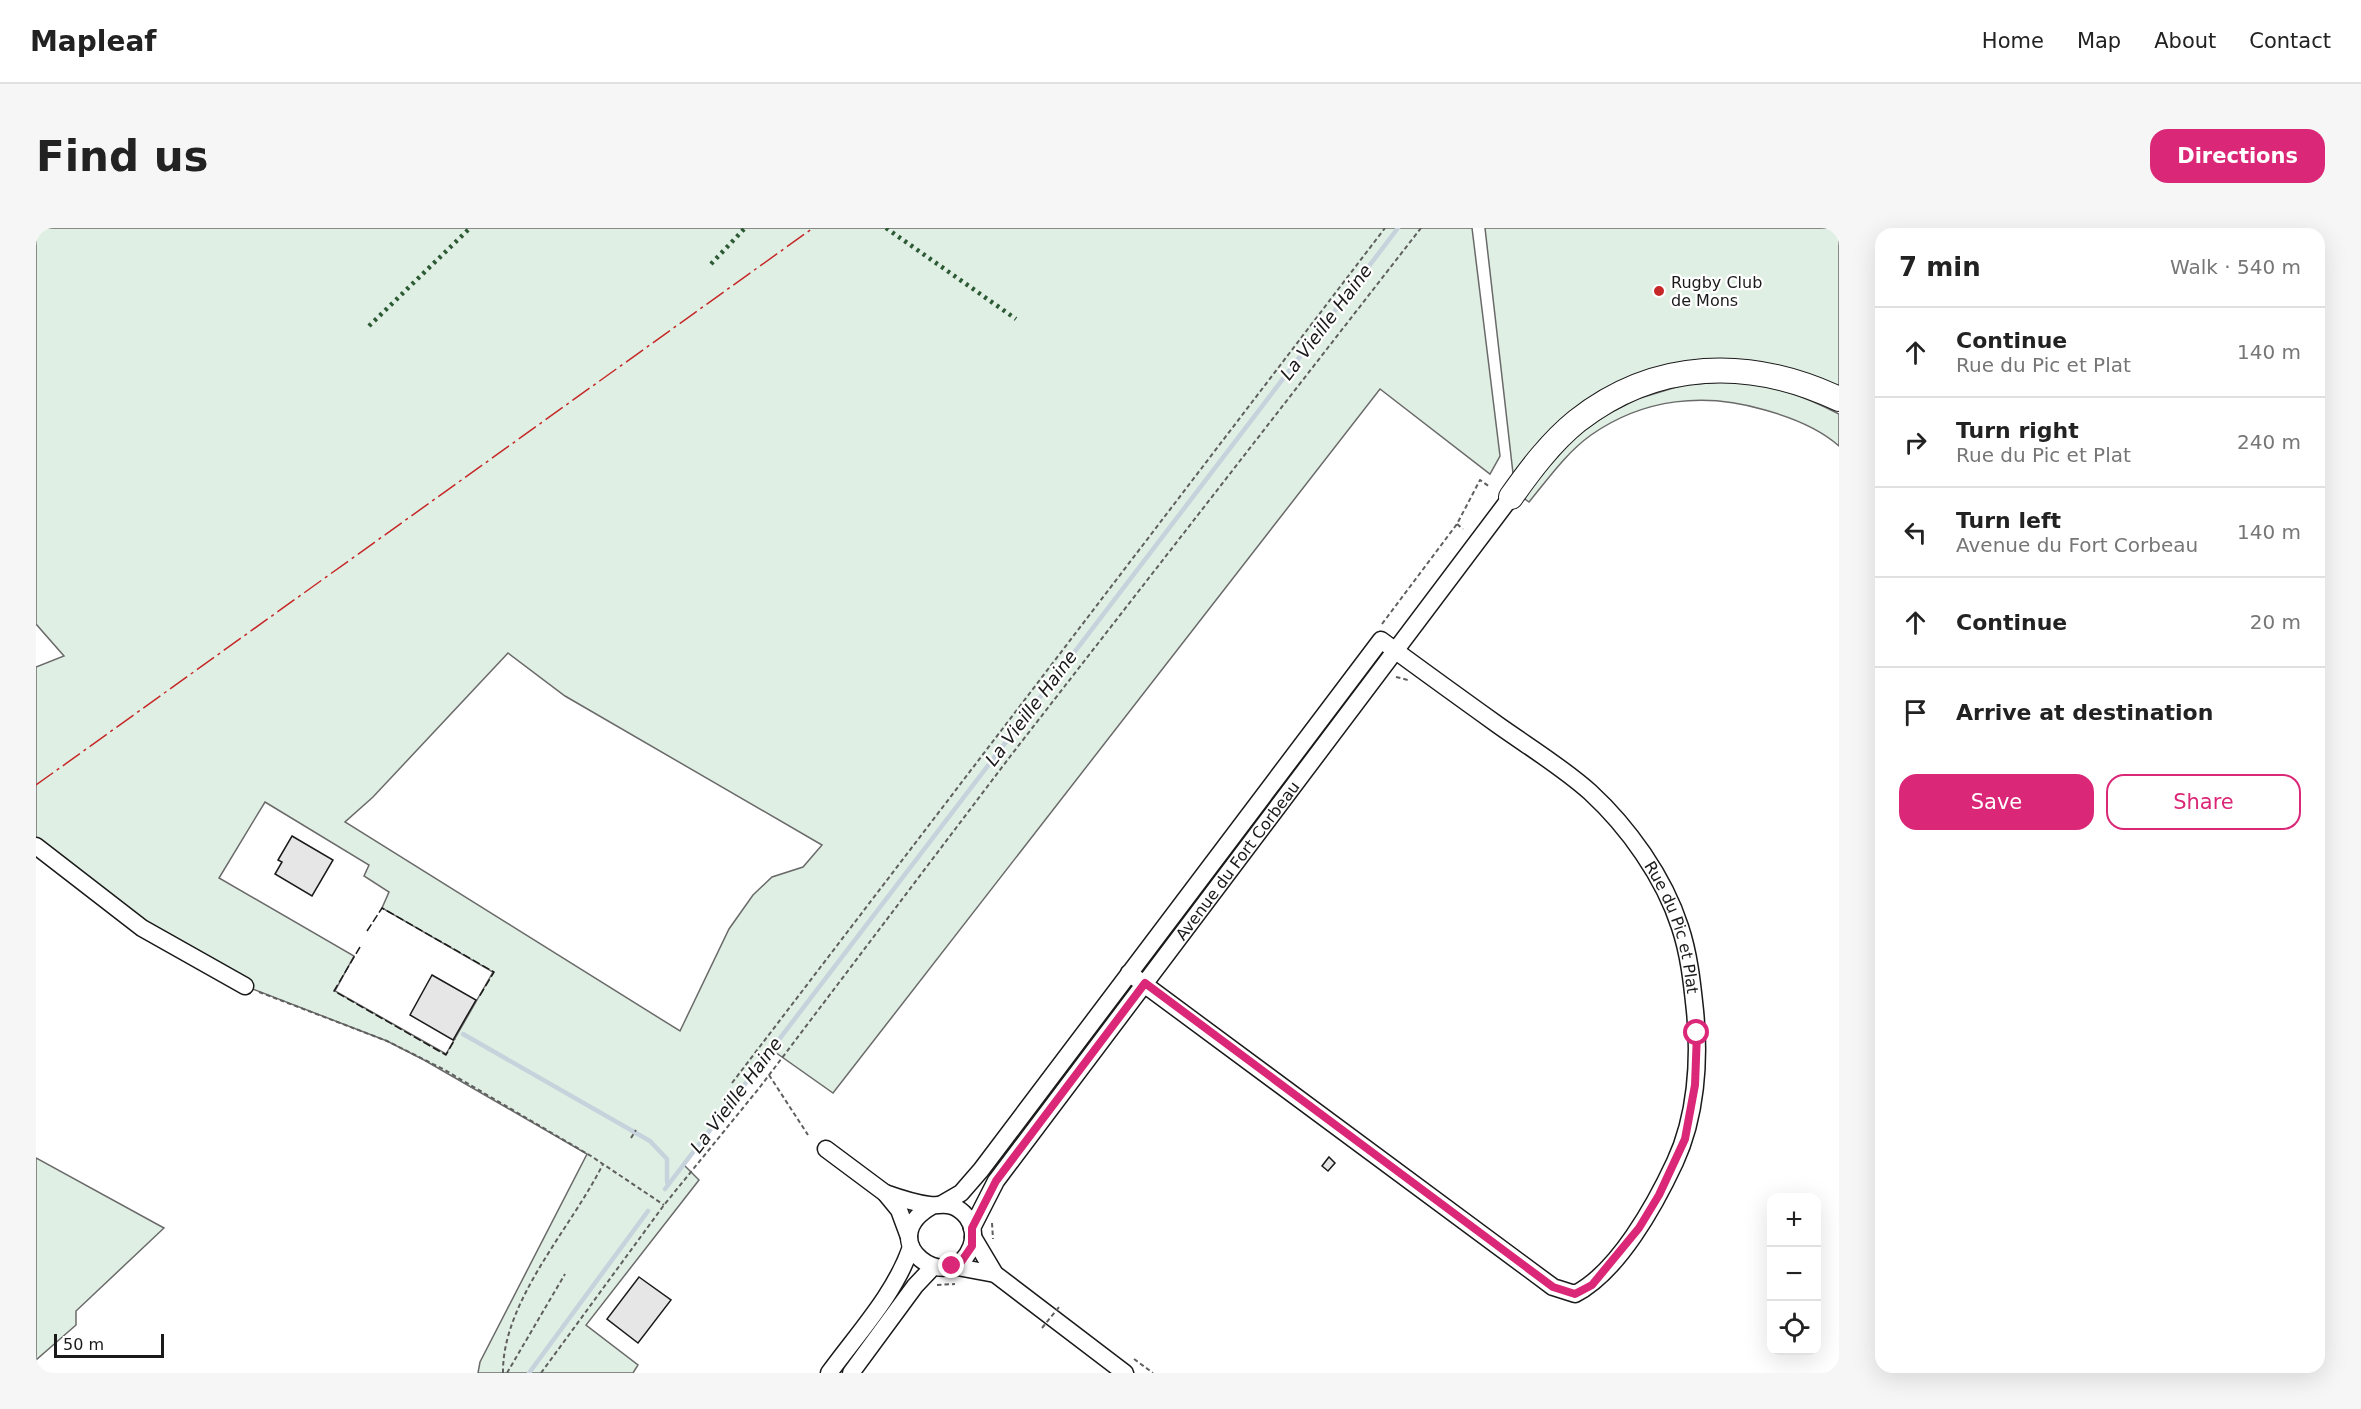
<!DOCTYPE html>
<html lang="en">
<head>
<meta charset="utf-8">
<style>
	body { margin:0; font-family:"DejaVu Sans",sans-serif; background:#f6f6f6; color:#222 }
	.controls { position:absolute; right:18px; bottom:18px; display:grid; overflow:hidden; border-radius:12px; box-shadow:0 6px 24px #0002 }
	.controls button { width:54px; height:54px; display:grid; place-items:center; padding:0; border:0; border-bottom:2px solid #e0e0e0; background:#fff; color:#222; font:30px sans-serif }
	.scale { position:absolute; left:18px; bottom:15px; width:110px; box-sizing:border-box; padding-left:6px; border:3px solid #1a1a1a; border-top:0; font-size:16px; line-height:21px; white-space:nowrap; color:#1a1a1a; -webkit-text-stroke:4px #fff; paint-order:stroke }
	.stop { position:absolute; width:18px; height:18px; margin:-14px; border:4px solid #db2777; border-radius:50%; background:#fff }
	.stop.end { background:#db2777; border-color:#fff; box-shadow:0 2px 6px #0008 }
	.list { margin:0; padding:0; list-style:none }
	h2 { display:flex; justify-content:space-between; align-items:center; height:78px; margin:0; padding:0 24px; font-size:26px }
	h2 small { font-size:20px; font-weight:400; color:#767676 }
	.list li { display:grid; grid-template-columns:39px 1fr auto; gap:18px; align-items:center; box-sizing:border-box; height:90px; padding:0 24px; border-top:2px solid #e0e0e0 }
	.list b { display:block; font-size:22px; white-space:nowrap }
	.list p { margin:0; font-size:20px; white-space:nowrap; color:#767676 }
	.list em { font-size:20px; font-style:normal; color:#767676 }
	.actions { display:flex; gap:12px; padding:18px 24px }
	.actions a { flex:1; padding:14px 0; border:2px solid #db2777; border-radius:18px; text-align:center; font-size:21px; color:#db2777 }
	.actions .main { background:#db2777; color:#fff }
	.icon { flex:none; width:33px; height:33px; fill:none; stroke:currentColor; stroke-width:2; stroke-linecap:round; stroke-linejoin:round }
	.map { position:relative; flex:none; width:1803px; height:1145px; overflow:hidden; border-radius:18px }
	header { display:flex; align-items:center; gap:36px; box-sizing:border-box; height:84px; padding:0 30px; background:#fff; border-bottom:2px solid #e0e0e0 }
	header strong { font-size:28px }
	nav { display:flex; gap:33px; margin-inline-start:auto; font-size:21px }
	.intro { display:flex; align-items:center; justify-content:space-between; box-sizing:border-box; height:144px; padding:0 36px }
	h1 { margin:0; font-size:42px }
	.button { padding:15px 27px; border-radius:18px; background:#db2777; color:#fff; font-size:21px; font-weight:700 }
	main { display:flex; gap:36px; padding:0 36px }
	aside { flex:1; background:#fff; border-radius:18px; box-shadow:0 6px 24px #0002 }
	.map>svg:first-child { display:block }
	.green { fill:#e0efe3; stroke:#6a6a6a; stroke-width:1.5; fill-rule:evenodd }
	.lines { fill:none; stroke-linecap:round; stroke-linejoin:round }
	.stream { stroke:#c6d2dc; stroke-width:4.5 }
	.building { fill:#e6e6e6; stroke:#1a1a1a; stroke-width:1.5 }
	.minor-casing { stroke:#1a1a1a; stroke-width:19 }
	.highway-casing { stroke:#1a1a1a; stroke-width:26 }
	.path { stroke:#5f5f5f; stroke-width:2; stroke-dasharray:4.5 3; stroke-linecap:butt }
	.minor { stroke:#fff; stroke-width:16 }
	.highway { stroke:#fff; stroke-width:24 }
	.path-bridge { stroke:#5f5f5f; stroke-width:2; stroke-dasharray:4.5 3; stroke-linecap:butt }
	.hedge { stroke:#2b5a34; stroke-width:4.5; stroke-dasharray:3 4.5; stroke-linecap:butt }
	.fence { stroke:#1a1a1a; stroke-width:1.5; stroke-dasharray:8 3; stroke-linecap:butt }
	.power { stroke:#c62828; stroke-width:1.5; stroke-dasharray:21 4.5 3 4.5; stroke-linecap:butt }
	.route { stroke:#db2777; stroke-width:8 }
	.poi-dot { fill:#c62828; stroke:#fff; stroke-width:2 }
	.labels { text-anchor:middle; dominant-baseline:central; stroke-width:4.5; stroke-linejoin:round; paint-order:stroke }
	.poi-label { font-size:16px; fill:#1a1a1a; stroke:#fff; text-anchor:start }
	.street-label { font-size:16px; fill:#1a1a1a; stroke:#fff }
	.water-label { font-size:18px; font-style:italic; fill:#1a1a1a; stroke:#fff }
</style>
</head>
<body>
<header>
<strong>Mapleaf</strong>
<nav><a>Home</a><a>Map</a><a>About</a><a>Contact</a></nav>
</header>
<div class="intro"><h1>Find us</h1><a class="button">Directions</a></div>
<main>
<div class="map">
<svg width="1803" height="1145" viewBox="0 0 1803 1145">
	<rect width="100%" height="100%" fill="#fff"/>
	<path class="green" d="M0 0H1436L1464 228 1454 246 1344 161 797 865 736 822 647 936 663 952 550 1097 602 1137 597 1145H442L444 1134 551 926 388 832 351 813 209 758 106 700 0 618V439L28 428 0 396ZM472 425 529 468 786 617 767 639 736 649 717 667 693 701 644 803 309 594 337 569ZM229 574 333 637 328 648 353 664 346 680 457 744 410 826 299 763 318 728 183 650Z
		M1449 0H1803V163L1623 142 1478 254Z
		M1698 153C1739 158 1766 167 1803 186V218C1783 200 1754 189 1729 182 1669 164 1608 170 1555 207 1530 225 1512 251 1493 274L1486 269 1538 210 1570 187 1601 171 1647 157Z
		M0 930 128 1000 40 1083V1097L0 1132Z"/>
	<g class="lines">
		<path class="stream" d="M427 806 614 913 631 931V954
			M629 961 1362 0
			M493 1145 612 983"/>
	</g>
	<path class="building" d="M256 608 297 632 276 668 239 646 246 634 242 632Z
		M396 747 440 772 417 812 374 787Z
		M1293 929 1299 935 1292 943 1286 938Z
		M603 1049 635 1072 602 1115 571 1091Z"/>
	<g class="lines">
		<g class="minor-casing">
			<g id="minor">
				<path d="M0 618 106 700 209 758"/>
				<path d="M790 921 849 965 863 982 873 1009"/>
				<path d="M849 965C863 970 878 975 893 977 901 978 908 975 916 978 922 980 927 984 931 989 937 997 939 1009 935 1019 915 1071 834 1013 896 978"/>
				<path id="s1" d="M906 976 925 965 945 942 1345 412C1384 441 1423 469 1462 497 1493 519 1526 539 1554 564 1592 599 1628 649 1644 699 1653 726 1656 754 1659 783 1664 833 1660 889 1639 934 1619 977 1582 1044 1539 1066L1517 1059 1093 745"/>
				<path id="s2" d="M936 1000 960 953 1475 269"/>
				<path d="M937 1009 959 1046 1089 1145"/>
				<path d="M916 1038 959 1046"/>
				<path d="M793 1145C822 1105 859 1066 875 1019"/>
				<path d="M815 1145 879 1058 897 1039"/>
			</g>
		</g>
		<g class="highway-casing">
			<path id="highway" d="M1475 269C1494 242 1515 214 1541 193 1620 131 1714 129 1803 171"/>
		</g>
		<path class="path" d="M1421 296 1427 301
			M1346 396 1421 296 1444 252 1454 259
			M1360 449 1372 452
			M223 764 351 813 407 841 555 928 628 977
			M733 847 772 907
			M696 855 1349 0
			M595 910 600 902
			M956 995 957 1011
			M901 1057 919 1056
			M1098 1131 1117 1145
			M467 1145C466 1073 536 999 567 936
			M471 1145 529 1046
			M505 1145 628 977 724 859 976 526 1385 0"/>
		<use href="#minor" class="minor"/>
		<use href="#highway" class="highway"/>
		<path class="path-bridge" d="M1006 1100 1023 1079"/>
		<path class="hedge" d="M850 0 980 91
			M675 36 709 0
			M333 98 434 0"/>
		<path class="fence" d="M331 703 346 680 458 744 443 769
			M324 719 298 763 410 827 419 811"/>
		<path class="power" d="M0 557 777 0"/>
	</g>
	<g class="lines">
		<path class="route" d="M916 1038 925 1034 936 1018V1000L960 953 1109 755 1517 1059 1539 1066 1556 1057 1603 1000 1623 967 1649 911 1659 857 1661 805"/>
	</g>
	<circle class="poi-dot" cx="1623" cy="63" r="6"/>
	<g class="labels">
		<g class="poi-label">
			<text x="1635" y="54">Rugby Club<tspan x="1635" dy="18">de Mons</tspan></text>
		</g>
		<g class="street-label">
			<text stroke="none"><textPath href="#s2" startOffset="454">Avenue du Fort Corbeau</textPath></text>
			<text stroke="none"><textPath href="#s1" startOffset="1137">Rue du Pic et Plat</textPath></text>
		</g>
		<g class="water-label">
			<text transform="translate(1290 94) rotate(-53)">La Vieille Haine</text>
			<text transform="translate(995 480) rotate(-53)">La Vieille Haine</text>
			<text transform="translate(700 867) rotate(-53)">La Vieille Haine</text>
		</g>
	</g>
</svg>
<div class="controls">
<button>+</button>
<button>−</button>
<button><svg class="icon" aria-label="locate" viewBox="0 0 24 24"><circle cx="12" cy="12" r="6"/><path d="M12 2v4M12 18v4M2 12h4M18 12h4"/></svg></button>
</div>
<div class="scale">50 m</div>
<div class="stop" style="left:1661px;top:805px"></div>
<div class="stop end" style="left:916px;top:1038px"></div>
</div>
<aside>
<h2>7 min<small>Walk · 540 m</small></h2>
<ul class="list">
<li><svg class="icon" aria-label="ahead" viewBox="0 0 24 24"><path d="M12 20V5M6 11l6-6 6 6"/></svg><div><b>Continue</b><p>Rue du Pic et Plat</p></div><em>140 m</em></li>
<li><svg class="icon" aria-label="right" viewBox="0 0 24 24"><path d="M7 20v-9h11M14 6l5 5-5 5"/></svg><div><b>Turn right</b><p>Rue du Pic et Plat</p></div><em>240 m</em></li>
<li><svg class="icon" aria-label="left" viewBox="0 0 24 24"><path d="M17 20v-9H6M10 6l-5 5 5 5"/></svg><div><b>Turn left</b><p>Avenue du Fort Corbeau</p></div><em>140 m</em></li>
<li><svg class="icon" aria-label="ahead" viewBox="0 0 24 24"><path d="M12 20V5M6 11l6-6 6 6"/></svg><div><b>Continue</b></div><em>20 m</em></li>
<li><svg class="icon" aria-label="arrive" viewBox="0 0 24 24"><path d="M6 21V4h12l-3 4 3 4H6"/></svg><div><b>Arrive at destination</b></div></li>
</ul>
<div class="actions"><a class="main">Save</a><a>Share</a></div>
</aside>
</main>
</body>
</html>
